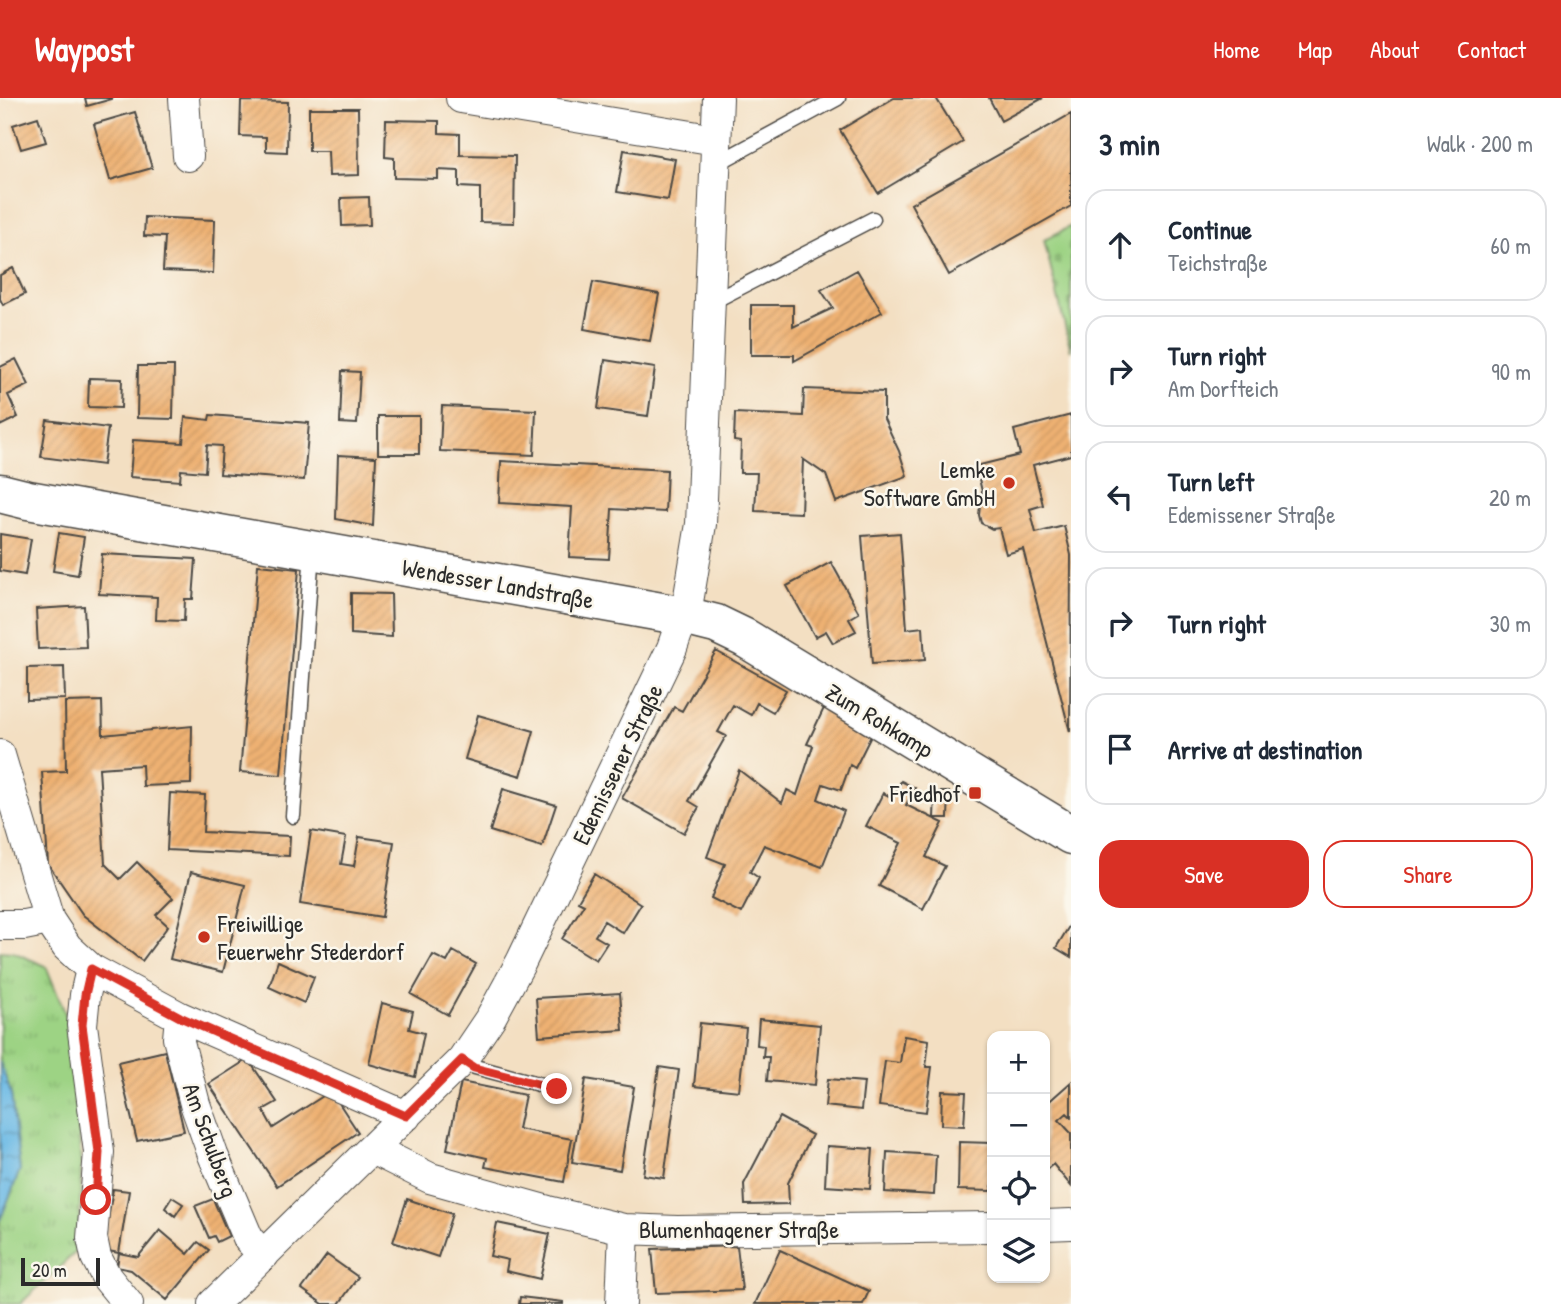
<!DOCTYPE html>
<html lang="en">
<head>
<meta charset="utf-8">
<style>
	body { margin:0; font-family:"Patrick Hand",sans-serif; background:#f6f6f7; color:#1f2937 }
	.controls { position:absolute; right:21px; bottom:21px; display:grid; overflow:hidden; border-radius:14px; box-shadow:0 2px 5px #0004 }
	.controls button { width:63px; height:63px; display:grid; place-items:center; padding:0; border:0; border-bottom:2px solid #e0e1e3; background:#fff; color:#1f2937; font:35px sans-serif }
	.scale { position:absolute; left:21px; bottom:18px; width:79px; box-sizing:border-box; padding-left:7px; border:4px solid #2b2b2b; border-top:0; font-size:19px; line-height:24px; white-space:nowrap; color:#2b2b2b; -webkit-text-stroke:5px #fbf7ec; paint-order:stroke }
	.stop { position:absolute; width:21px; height:21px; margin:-16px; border:5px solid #d93025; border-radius:50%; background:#fff }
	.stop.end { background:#d93025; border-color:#fff; box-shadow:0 2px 7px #0008 }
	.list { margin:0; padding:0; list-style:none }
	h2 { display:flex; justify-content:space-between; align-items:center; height:91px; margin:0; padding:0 28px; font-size:30px }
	h2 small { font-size:23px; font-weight:400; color:#747a83 }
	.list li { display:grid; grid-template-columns:46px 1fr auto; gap:21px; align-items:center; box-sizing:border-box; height:112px; margin:0 14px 14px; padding:0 14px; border:2px solid #e0e1e3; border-radius:21px }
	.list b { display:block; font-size:26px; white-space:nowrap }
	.list p { margin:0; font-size:23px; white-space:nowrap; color:#747a83 }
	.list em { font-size:23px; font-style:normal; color:#747a83 }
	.actions { display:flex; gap:14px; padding:21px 28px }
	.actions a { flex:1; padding:16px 0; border:2px solid #d93025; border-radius:21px; text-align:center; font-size:24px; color:#d93025 }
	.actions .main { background:#d93025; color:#fff }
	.icon { flex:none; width:38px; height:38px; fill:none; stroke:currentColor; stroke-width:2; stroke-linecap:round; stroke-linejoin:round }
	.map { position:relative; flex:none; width:1071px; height:1206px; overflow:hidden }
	header { display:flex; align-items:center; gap:42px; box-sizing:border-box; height:98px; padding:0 35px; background:#d93025; color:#fff }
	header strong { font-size:33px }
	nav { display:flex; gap:38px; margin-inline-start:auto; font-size:24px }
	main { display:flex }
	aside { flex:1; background:#fff }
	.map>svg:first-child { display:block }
	.grass { fill:url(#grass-tufts); stroke:#647f58; stroke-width:2 }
	.cemetery { fill:url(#cemetery-stones); stroke:#647f58; stroke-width:2 }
	.water { fill:url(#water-ripples); stroke:#4a7288; stroke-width:2 }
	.building { fill:url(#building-hatch) }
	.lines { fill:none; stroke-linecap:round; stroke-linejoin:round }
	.lane-casing { stroke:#494642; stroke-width:17 }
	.street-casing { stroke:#494642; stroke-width:32 }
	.secondary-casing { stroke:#494642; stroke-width:41 }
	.lane { stroke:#fff; stroke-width:14 }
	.street { stroke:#fff; stroke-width:30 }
	.secondary { stroke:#fff; stroke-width:38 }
	.route { stroke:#d93025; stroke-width:9 }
	.poi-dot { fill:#c8321e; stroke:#fbf7ec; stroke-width:2.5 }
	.labels { text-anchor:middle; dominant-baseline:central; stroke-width:5; stroke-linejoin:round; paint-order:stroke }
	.poi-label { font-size:24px; fill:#2b2b2b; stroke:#fbf7ec; text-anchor:end }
	.street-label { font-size:24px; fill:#2b2b2b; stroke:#fbf7ec }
</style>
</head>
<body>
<header>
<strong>Waypost</strong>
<nav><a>Home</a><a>Map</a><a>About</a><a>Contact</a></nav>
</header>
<main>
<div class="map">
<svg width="1071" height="1206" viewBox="0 0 1071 1206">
	<defs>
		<pattern id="grass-tufts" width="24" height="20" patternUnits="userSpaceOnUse" patternTransform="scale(1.75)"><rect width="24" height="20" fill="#9dd384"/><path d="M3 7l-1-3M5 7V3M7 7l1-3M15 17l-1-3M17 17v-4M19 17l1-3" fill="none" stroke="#87b572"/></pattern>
		<pattern id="cemetery-stones" width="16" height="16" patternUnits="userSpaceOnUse" patternTransform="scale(1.75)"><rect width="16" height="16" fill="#9dd384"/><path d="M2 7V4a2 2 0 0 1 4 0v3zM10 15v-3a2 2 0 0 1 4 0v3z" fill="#87b572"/></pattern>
		<pattern id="water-ripples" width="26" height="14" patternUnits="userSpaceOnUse" patternTransform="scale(1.75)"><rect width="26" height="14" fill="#6ab9e5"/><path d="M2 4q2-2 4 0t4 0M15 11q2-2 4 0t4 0" fill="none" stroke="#5797ba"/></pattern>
		<pattern id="building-hatch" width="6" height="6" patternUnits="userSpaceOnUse" patternTransform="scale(1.75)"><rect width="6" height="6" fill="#eeb172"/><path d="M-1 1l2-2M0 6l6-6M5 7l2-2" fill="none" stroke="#cc9863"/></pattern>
	</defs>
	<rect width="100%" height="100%" fill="#fbf7ec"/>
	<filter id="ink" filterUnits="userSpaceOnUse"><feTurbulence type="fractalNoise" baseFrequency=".0143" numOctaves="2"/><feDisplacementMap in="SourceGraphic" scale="14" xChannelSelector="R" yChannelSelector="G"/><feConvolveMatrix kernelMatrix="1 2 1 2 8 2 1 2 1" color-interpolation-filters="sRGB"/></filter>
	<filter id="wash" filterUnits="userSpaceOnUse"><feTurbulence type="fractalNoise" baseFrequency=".00686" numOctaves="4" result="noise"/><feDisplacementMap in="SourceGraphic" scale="28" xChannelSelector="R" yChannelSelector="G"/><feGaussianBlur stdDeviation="1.57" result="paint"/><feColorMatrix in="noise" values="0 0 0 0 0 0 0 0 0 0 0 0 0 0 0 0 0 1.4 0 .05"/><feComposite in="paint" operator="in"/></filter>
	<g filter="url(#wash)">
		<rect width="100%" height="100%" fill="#f3dfc2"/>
		<path class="grass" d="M0 853 13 854 46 868 72 932 81 1069 79 1151 20 1206H0Z"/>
		<path class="cemetery" d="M1071 128V253L1044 142Z"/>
		<path class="water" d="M0 964 11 995 20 1072 0 1123Z"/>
		<g id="blocks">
			<path class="building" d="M85 0H112V1L87 8Z
				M894 0H936L963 44 878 95 840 32Z
				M989 0H1043L1001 23Z
				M241 3 288 4 287 54 266 53V39L240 38Z
				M309 10H358L359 77 329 78 328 53H309Z
				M135 14 152 70 110 82 94 26Z
				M1071 16V108L949 177 911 106Z
				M38 19 46 44 21 51 13 27Z
				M386 22 439 23V35L460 36V57L515 58 514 125 480 124V90L459 89V73L438 72V81L394 80V60L385 59Z
				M624 52 675 61 668 102 617 94Z
				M369 99 370 127 342 128 341 100Z
				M145 119 215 122 213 175 163 173 165 139 144 138Z
				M13 170 25 196 3 207 0 201V177Z
				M857 172 882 214 794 263V257H751V207H793V229L833 210 821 192Z
				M593 184 659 196 650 243 584 231Z
				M16 261 29 287 8 297 18 319 0 328V269Z
				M605 262 655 270 648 318 598 311Z
				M138 268H174L173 321 137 320Z
				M342 273 360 274 357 326 340 325Z
				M89 280 122 281 121 310 88 309Z
				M804 291 884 294V321L899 353 907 378 836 404 826 377 803 361 801 415 755 413 757 375H740L741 344 734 343 735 315 803 318Z
				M442 308 536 312 534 357 440 353Z
				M210 317 309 325 304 382 220 376 222 348 207 347 205 374 181 372 180 383 130 379 133 342 183 345 185 319 209 322Z
				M1071 317V357L1033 367 1043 407 1030 411 1036 435 1064 428 1071 457 1070 634 1023 451 1006 456 999 430 992 431 981 425 979 417 980 408 984 402 976 368 1020 357 1014 332Z
				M378 318H419V356H378Z
				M47 322 108 330 103 367 41 359Z
				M338 357 376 359 373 428 336 421Z
				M501 363 667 372 665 414 612 411 609 461 569 459 572 409 499 405Z
				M59 435 84 439 78 477 53 473Z
				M900 435 907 531 923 529 925 562 872 566 862 438Z
				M0 436 31 441 25 477 0 473Z
				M102 456 196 461 193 501H185L184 523 156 522 157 499 99 496Z
				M831 464 859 515 849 521 856 533 833 545 826 533 815 539 787 488Z
				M258 467 299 471 281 677 240 674Z
				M351 495 391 496 392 539 351 536Z
				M84 508 86 549 38 551 36 511Z
				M716 553 786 592 773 614 757 605 751 617 733 607 718 634 726 638 689 703 699 709 684 735 622 700 674 609 682 613Z
				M64 569 65 601 27 602V570Z
				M102 603 103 637 192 628 191 686 143 688 142 667 99 670 105 766 120 781 137 764 173 800 156 817 168 828 142 863 83 817 48 766 42 674 66 673 65 604Z
				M824 610 873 634 855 670 850 667 841 692 823 686 818 701 844 713 822 769 764 747 750 774 759 780 741 815 711 800 725 766 707 759 739 672 782 705 787 692 797 697 813 648 807 646Z
				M478 617 534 633 521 678 465 661Z
				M901 683 915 690 906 707 943 725 926 759 945 768 923 811 879 788 901 745 866 728 883 695 893 700Z
				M503 691 556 707 542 749 490 733Z
				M935 694H949L948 720H934Z
				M170 695 205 697 203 734 290 738 289 758 167 752Z
				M311 733 346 739 341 766 354 768 359 739 394 744 382 819 300 806Z
				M191 774 245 787 223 874 170 861Z
				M594 776 641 806 623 835 604 823 595 838 607 845 596 862 562 841 584 806 578 803Z
				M1071 825V859L1056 850Z
				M453 853 476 866 448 917 411 896 433 857 447 864Z
				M278 863 314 879 304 905 269 889Z
				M620 895 623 932 539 938 536 900Z
				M382 905 413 913 409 931 424 935 415 979 369 966Z
				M759 921 820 927 815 987 767 983 769 959H763L764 948 757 947Z
				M700 925 746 930 739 993 694 988Z
				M904 938 929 942 926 969H932L926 1014 879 1008 885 963 900 965Z
				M165 953 184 1033 137 1043 118 964Z
				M248 961 277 1004 263 1012 273 1030 331 993 358 1034 277 1088 209 986Z
				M659 969 679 972 664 1080 643 1077Z
				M586 981 634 989 620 1072 572 1064Z
				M828 981 864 984 861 1012 825 1008Z
				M461 984 525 997 518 1031 572 1041 564 1084 485 1069 487 1060 447 1051Z
				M1071 984V1019L1067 1015 1059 1022 1071 1035V1088L1053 1066 1045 1073V1007Z
				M942 993 966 994 964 1028 941 1027Z
				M779 1019 812 1037 788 1085 789 1106 745 1107 744 1086Z
				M959 1044 992 1045V1093L958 1092Z
				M827 1048 873 1051 870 1091 825 1088Z
				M887 1054 936 1057 934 1097 885 1094Z
				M113 1091 129 1093 119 1155 103 1152Z
				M172 1099 183 1106 175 1118 165 1110Z
				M213 1101 229 1138 217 1144 214 1138 209 1140 195 1108Z
				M407 1101 452 1116 438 1159 393 1144Z
				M497 1125 550 1136 540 1181 506 1173 508 1162 490 1158Z
				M160 1132 188 1156 198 1144 209 1152 167 1202 131 1172 117 1169 119 1155 138 1159Z
				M737 1148 742 1192 656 1195 652 1151Z
				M780 1152 869 1193 863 1206H755Z
				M327 1157 358 1179 339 1206H323L302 1191Z
				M520 1199 563 1204V1206H519Z"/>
		</g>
	</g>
	<g filter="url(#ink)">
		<use href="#blocks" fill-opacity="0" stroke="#494642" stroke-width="2"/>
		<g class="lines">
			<g class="lane-casing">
				<path id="lane" d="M716 66 838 0
					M710 205 873 121
					M293 718 312 453
					M462 962 475 969 557 991"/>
			</g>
			<g class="street-casing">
				<path id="street" d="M184 0 188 58
					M461 0 716 42
					M0 657 49 822 67 849 91 871 180 919 406 1018
					M0 827H24L49 822
					M91 871 85 897 82 927 99 1054 92 1140 96 1159 107 1180 128 1206
					M180 919 178 940 195 1006 213 1057 249 1142 264 1157
					M372 1051 430 1080 548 1113 624 1131 677 1133 992 1129
					M1045 1127 1071 1126
					M213 1206 462 962 491 919 521 864 672 550 688 504 701 426 718 0
					M621 1206 624 1131"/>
			</g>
			<g class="secondary-casing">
				<path id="secondary" d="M0 395 28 402 684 518 716 526 745 540 1071 737"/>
			</g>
			<use href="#lane" class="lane"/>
			<use href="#street" class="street"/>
			<use href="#secondary" class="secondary"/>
		</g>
	</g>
	<g class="lines" filter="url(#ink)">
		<path class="route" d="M96 1102 99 1054 82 927 85 897 91 871 180 919 406 1018 462 962 474 970 557 991"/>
	</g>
	<g class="poi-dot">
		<circle cx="1009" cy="385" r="7"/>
		<rect x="968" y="688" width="14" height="14" rx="3.5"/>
		<circle cx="204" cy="839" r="7"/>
	</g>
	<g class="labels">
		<g class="poi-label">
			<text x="995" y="371">Lemke<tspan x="995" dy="28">Software GmbH</tspan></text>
			<text x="961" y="695">Friedhof</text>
			<text x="218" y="825" text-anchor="start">Freiwillige<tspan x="218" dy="28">Feuerwehr Stederdorf</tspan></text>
		</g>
		<g class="street-label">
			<text transform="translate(498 485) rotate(10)">Wendesser Landstraße</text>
			<text transform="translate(880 622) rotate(31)">Zum Rohkamp</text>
			<text transform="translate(617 666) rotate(-64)">Edemissener Straße</text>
			<text transform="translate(211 1042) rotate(70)">Am Schulberg</text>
			<text x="739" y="1131">Blumenhagener Straße</text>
		</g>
	</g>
</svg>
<div class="controls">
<button>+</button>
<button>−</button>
<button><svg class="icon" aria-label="locate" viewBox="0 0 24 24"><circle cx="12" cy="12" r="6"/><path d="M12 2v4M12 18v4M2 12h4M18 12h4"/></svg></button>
<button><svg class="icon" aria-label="layers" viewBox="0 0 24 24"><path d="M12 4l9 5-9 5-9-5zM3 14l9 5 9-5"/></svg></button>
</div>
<div class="scale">20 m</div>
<div class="stop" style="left:96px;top:1102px"></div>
<div class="stop end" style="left:557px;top:991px"></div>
</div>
<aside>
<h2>3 min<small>Walk · 200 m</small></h2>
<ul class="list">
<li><svg class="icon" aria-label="ahead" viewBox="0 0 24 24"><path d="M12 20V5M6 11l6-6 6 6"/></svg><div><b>Continue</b><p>Teichstraße</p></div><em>60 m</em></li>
<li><svg class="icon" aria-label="right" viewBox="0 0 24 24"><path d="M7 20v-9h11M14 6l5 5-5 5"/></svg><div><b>Turn right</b><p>Am Dorfteich</p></div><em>90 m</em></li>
<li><svg class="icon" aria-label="left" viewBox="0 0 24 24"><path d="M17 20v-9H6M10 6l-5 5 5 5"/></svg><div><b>Turn left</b><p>Edemissener Straße</p></div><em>20 m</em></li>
<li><svg class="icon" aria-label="right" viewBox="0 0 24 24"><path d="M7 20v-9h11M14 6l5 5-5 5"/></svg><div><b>Turn right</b></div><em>30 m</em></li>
<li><svg class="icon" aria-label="arrive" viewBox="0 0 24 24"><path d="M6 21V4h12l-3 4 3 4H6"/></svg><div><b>Arrive at destination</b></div></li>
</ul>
<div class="actions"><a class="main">Save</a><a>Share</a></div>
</aside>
</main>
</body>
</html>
